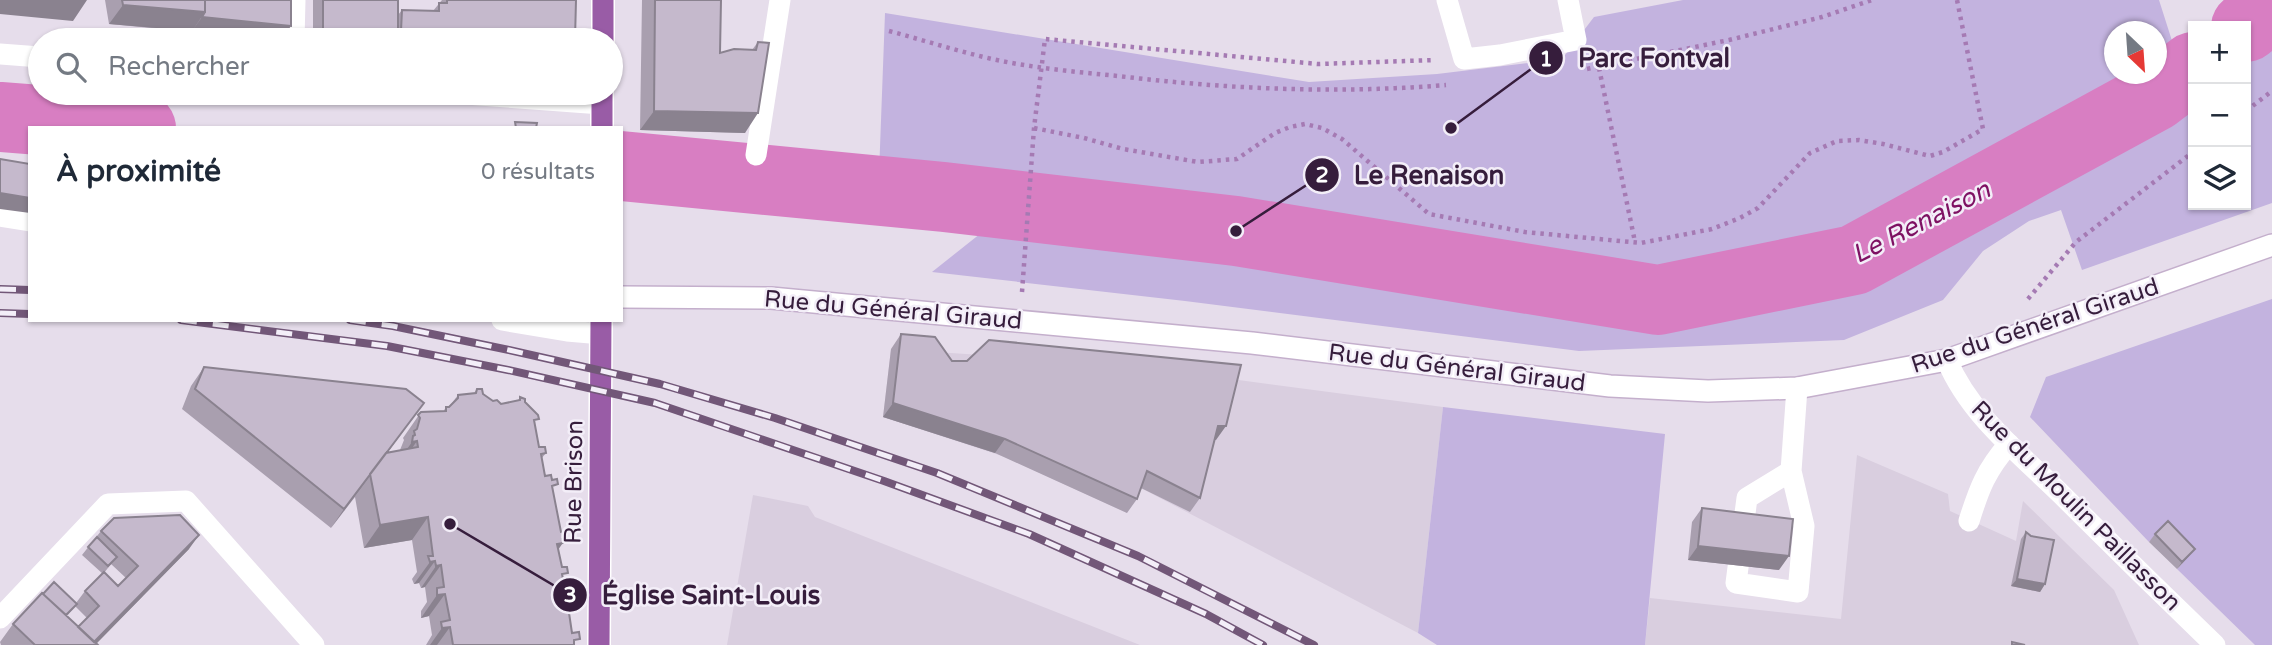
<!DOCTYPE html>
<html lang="fr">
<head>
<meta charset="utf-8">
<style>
	body { margin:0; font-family:"Varela Round",sans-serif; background:#f6f6f7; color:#1f2937 }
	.controls { position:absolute; right:21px; top:21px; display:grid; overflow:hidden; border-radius:0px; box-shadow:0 2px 5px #0004 }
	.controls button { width:63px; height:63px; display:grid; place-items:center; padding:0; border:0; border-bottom:2px solid #e0e1e3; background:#fff; color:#1f2937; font:35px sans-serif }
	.compass { position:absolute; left:2104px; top:21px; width:63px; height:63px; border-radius:50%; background:#fff; box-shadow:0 2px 5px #0004; rotate:155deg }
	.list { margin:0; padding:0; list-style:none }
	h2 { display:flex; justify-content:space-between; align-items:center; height:91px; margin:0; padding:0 28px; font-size:30px }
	h2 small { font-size:23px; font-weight:400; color:#747a83 }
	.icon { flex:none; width:38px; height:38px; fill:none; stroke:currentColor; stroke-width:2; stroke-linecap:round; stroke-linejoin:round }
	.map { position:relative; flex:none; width:2272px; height:645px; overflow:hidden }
	.search { position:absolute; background:#fff; box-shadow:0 2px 5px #0004; left:28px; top:28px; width:595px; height:77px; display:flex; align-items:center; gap:18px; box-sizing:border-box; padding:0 24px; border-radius:38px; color:#747a83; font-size:26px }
	.panel { position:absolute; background:#fff; box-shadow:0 2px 5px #0004; left:28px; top:126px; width:595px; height:196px; border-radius:0px }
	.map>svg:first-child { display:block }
	.built { fill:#d9cedf }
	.green { fill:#c3b3df; fill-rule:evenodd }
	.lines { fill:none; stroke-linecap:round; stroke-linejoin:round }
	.river { stroke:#d87ec2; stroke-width:70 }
	.secondary-casing { stroke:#c4afcc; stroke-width:24 }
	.primary-casing { stroke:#fff; stroke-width:24 }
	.path { stroke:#a57ab3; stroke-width:4.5; stroke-dasharray:3.5 5; stroke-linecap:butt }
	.lane { stroke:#fff; stroke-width:21 }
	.street { stroke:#fff; stroke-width:21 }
	.secondary { stroke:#fff; stroke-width:21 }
	.primary { stroke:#995ca6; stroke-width:21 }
	.rail-casing { stroke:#725778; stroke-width:8 }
	.rail { stroke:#f3eef8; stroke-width:5; stroke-dasharray:16; stroke-linecap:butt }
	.wall { fill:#a99faf; fill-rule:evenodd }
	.shaded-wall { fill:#8a828f }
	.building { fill:#c5b9cc; stroke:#8a828f; stroke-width:2 }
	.labels { text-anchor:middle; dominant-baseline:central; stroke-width:5; stroke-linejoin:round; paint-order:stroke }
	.street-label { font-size:24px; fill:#361d3c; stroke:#f3eef8 }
	.water-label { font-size:26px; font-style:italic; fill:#7e1163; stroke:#f3eef8 }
	.leader { fill:none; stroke:#361d3c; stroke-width:2.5 }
	.callout-dot { fill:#361d3c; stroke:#f3eef8; stroke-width:2.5 }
	.mark-label { font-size:21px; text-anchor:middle; font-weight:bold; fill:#fff }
	.callout-label { font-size:26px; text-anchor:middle; font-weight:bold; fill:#361d3c; stroke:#f3eef8; stroke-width:5; stroke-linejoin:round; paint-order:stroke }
</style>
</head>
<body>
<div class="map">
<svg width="2272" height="645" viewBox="0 0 2272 645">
	<rect width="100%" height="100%" fill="#e6ddeb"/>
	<path class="built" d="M891 349 1011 357 1231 379 1443 407 1418 633 1137 486 1127 513 1005 457 883 417Z
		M1857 455 1948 494 1950 511 2016 541 2023 501 2114 590 2139 645H1645L1650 598 1841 619Z
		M753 495 808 506 815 517 1140 645H727Z"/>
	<path class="green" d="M1683 0H2159L2173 44 2193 33V205H2246V26H2204L2249 0H2272V203L2082 270 2061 210 2029 221 1983 251 1943 300 1844 340 1579 351 1185 301 932 272 1049 179 879 174 885 13 1309 82 1437 74 1562 59 1594 17ZM2114 32H2156V74H2114Z
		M2272 299V645H2255L2177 569 2189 556 2162 529 2149 542 2030 417 2046 377Z
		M1443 407 1665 434 1645 645H1437L1418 633Z"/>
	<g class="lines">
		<path class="river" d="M2246 27 2272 6
			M0 117 141 128
			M621 166 944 197 1236 231 1658 300 1854 260 2155 96 2193 67"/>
		<g class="secondary-casing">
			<path id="secondary" d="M621 297 771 298 1252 343 1610 386 1708 391 1797 388 1947 360 2272 245"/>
		</g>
		<g class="primary-casing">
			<path id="primary" d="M603 40V0
				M602 128V93
				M599 645 601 320"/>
		</g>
		<path class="path" d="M889 31C923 40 957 51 992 59 1033 68 1076 72 1118 76 1227 89 1337 94 1446 85
			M1599 68 1635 242
			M1587 69 1729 40 1822 17 1872 0
			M2246 111 2272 91
			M1034 128 1084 138 1123 149 1198 162 1237 159 1275 133 1290 127 1305 124 1322 128 1342 139 1429 214 1525 232 1641 243 1712 229 1740 218 1758 208 1810 153 1837 141 1859 140 1883 144 1930 156 1943 152 1983 129 1957 0
			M1022 292 1034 128 1045 39 1318 64 1435 60
			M2028 299 2076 242 2193 152"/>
		<path class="lane" d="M1447 0 1464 59 1500 55 1576 40 1568 0
			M756 155 780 0
			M0 216 30 221
			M502 320 567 331 602 334
			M1791 471 1804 526 1798 592 1736 583 1747 498 1791 471 1797 388
			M1969 521C1979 489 1986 470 2009 444"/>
		<path class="street" d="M294 40 295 0
			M0 54 40 57
			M452 93 602 104
			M1947 360C1969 414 2020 454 2061 494 2112 545 2163 595 2215 645
			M0 618 108 504 186 501 314 645"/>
		<use href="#secondary" class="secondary"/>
		<use href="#primary" class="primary"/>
		<g class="rail-casing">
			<path id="rail" d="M0 289 30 290
				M0 313 30 314
				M181 320 387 346 508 370 655 403 884 481 1029 534 1206 614 1263 645
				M350 320 393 326 509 350 660 384 775 418 937 473 1138 556 1314 645"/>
		</g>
		<use href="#rail" class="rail"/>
	</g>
	<path class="wall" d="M105 0H291L281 40 109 24Z
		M313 0H398V15L402 10 433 11 442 0H576L575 40H313Z
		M642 0H721L720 53 752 50 758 42 745 133 640 130Z
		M901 334 952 361 1216 440H1214L1200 498 1190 512 1141 488 1137 499 1127 513 995 453 883 417 891 349Z
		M204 367 424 403 387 453 400 450 404 440 403 438 421 412H443L446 407H449L458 395 474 393 477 389 493 401 501 404 518 401 520 397 525 402 535 425 539 447 546 453 541 459 545 476 553 491 558 550 567 600 574 605 569 612 572 633 575 645H426L432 635 429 616 421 618V611L427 602 425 587 421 588 419 583 414 584 412 579 417 572 412 540 364 548 355 497 331 528 182 409 191 386Z
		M1702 508 1779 570 1688 560 1692 522Z
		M101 531 189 549 96 644 98 645H1L0 642 13 624 43 594 76 603 85 591 103 574 82 555ZM111 564 126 578 118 586 104 573ZM75 606 87 618 78 627 67 616Z
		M2026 532 2045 584 2040 592 2011 586 2021 539Z
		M2155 534 2189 556 2177 569 2149 542Z"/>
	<path class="shaded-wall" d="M0 0H87L73 21 0 14Z
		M123 5 205 12 192 31 109 24Z
		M202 17 291 26 281 40 192 31Z
		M323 29 398 36 401 31 491 40H315Z
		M654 111 758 113 745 133 640 130Z
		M0 193 30 198V213L0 209Z
		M424 403 410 422 331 528 344 509Z
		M893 403 1005 439 995 453 883 417Z
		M1218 426H1226L1216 440H1208Z
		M417 441 401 464 396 465 412 442Z
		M428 517 412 540 364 548 380 525Z
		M199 535 189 549 95 645H91Z
		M567 537 551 560 557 544 562 539Z
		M1698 546 1789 556 1779 570 1688 560Z
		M2195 549 2189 556 2177 569 2182 562Z
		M435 561 419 583 414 584 430 562Z
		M441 565 425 587 421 588 436 566Z
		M2017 579 2045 584 2040 592 2011 586Z
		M445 594 429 616 421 618 437 595Z
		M450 627 437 645H430L442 628Z"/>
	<path class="building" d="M122 0H205V12L123 5Z
		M205 0H291V26L202 17 205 12Z
		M323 0H398V36L323 29Z
		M447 0H576L575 40H491L401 31 402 10 439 11V3H447Z
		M655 0H721L720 53 734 49 756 50 758 42 769 43 758 113 654 111Z
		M515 122 537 123 536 128H516Z
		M0 159 30 164V198L0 193Z
		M901 334 935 337 952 361H967L989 340 1241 365 1226 426H1218L1200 498 1147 471 1137 499 1005 439 893 403Z
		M204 367 406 389 424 403 344 509 195 389Z
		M477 389H482L483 394 493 401 497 400 501 404 520 400V397L525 399V402L538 415 539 419 534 420 539 447H545L546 453 541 454 545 476 551 475 552 480 557 479 558 484 552 486 561 532H566L567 537 562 539 563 543 557 544 562 567H567L568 573 562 574 567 600 573 599 574 605 568 606 572 633 579 632 580 639 574 640V645H453L450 627 442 628 441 622 450 620 445 594 437 595V588L444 587 441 565 436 566 435 561 430 562 428 556H433L428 517 380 525 370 474 386 453 418 447 417 441 412 442 413 436 415 435 414 431 417 429 420 418 418 415 421 412 446 411V407H449L458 398V395L476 393Z
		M1702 508 1793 519 1789 556 1698 546Z
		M180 515 199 535 94 642 78 627 99 606 85 591 104 572 118 586 138 566 101 531 114 518Z
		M2168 521 2195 549 2182 562 2155 534Z
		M2026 532 2031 536 2054 540 2045 584 2017 579Z
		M97 537 117 557 108 566 88 547Z
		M54 582 77 604 66 615 43 594Z
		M42 593 98 645H35L13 624Z
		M2012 642 2025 645H2012Z"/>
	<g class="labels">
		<g class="street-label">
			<text transform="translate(893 310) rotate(5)">Rue du Général Giraud</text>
			<text transform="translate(2035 326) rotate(-18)">Rue du Général Giraud</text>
			<text transform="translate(1457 368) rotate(7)">Rue du Général Giraud</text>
			<text transform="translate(574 482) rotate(-89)">Rue Brison</text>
			<text transform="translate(2076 506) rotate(45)">Rue du Moulin Paillasson</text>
		</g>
		<g class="water-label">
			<text transform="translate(1921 222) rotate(-27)">Le Renaison</text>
		</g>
	</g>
	<path class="leader" d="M1451 128L1546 58M1236 231L1322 175M450 524L570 595"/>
	<g class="callout-dot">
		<circle cx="1451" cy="128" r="7"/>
		<circle cx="1236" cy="231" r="7"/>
		<circle cx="450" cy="524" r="7"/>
		<circle cx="1546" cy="58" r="18"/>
		<circle cx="1322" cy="175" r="18"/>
		<circle cx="570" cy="595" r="18"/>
	</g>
	<g class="mark-label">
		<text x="1546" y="66">1</text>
		<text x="1322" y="182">2</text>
		<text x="570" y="602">3</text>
	</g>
	<g class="callout-label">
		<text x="1654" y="67">Parc Fontval</text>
		<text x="1429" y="184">Le Renaison</text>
		<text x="711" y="604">Église Saint-Louis</text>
	</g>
</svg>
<div class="controls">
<button>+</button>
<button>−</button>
<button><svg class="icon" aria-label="layers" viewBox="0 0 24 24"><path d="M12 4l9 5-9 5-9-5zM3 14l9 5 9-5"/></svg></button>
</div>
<svg class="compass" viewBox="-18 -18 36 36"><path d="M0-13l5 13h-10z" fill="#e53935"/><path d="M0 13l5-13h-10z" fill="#747a83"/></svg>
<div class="search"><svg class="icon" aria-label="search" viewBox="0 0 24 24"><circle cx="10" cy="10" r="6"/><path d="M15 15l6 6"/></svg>Rechercher</div>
<section class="panel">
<h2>À proximité<small>0 résultats</small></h2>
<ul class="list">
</ul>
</section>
</div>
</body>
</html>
